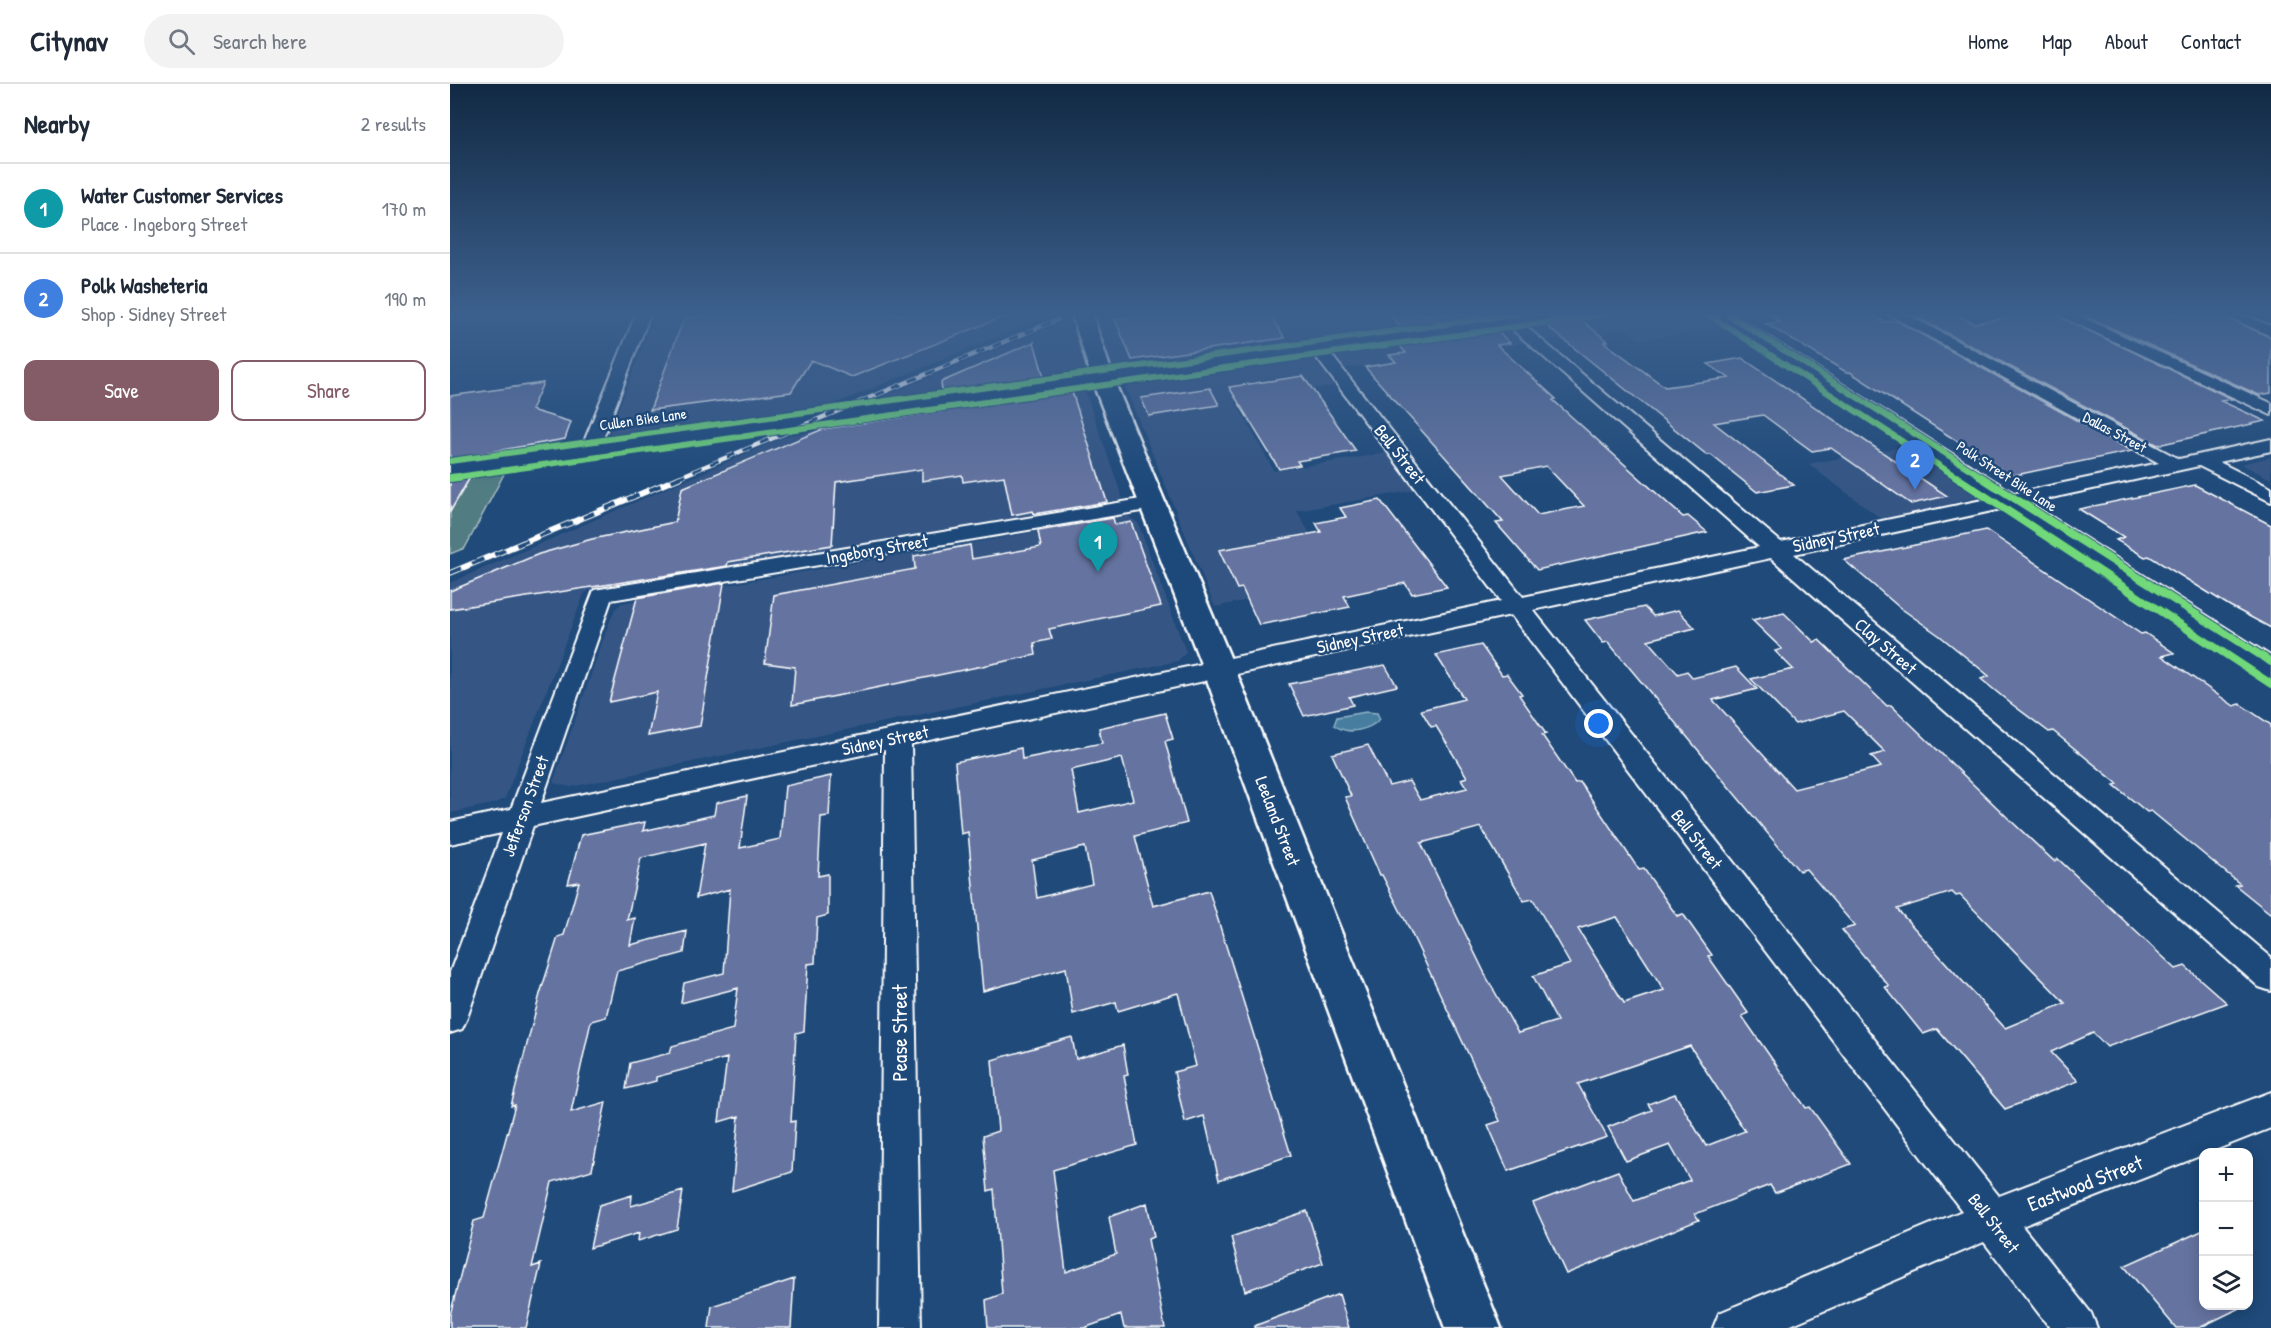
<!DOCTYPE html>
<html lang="en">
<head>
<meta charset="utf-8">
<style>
	body { margin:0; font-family:"Patrick Hand",sans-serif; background:#f2f2f3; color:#1f2937 }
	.controls { position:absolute; right:18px; bottom:18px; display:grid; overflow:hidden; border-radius:12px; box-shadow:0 3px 15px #0003 }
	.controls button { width:54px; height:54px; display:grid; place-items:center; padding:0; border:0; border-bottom:2px solid #e0e1e3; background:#fff; color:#1f2937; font:30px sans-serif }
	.you { position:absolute; left:1149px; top:640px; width:21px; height:21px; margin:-15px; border:4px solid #fff; border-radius:50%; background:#1a73e8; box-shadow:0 0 0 9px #1a73e833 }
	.badge { display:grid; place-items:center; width:39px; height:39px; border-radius:50%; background:#845c67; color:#fff; font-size:20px; font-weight:700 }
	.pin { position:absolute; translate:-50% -50px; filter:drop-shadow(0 2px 3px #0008) }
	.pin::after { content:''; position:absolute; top:32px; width:21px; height:18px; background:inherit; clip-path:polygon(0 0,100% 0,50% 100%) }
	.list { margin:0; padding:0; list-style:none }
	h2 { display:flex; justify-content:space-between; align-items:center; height:78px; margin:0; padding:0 24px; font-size:26px }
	h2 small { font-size:20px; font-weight:400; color:#747a83 }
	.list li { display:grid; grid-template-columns:39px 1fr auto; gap:18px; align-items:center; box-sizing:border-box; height:90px; padding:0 24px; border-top:2px solid #e0e1e3 }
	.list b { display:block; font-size:22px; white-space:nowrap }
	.list p { margin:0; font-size:20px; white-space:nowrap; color:#747a83 }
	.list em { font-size:20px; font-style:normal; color:#747a83 }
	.actions { display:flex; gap:12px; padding:18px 24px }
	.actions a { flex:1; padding:14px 0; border:2px solid #845c67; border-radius:12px; text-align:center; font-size:21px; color:#845c67 }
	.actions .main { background:#845c67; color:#fff }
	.icon { flex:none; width:33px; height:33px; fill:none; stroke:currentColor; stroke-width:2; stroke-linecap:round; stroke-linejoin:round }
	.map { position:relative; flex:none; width:1821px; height:1244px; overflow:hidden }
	header { display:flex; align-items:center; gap:36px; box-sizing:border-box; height:84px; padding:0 30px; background:#fff; border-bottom:2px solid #e0e1e3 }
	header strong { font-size:28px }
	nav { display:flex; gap:33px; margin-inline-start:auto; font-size:21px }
	.search { width:420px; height:54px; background:#f2f2f3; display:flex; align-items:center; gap:15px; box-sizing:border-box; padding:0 21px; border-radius:33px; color:#747a83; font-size:22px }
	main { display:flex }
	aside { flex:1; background:#fff }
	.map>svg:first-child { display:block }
	.built { fill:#345685 }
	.green { fill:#517b82; stroke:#a8bdc0; stroke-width:1.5 }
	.water { fill:#467ea0; stroke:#90b2c6; stroke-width:1.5 }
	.building { fill:#6573a0; stroke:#fff; stroke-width:1.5; fill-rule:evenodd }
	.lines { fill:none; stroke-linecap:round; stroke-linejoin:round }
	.street-casing { stroke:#fff; stroke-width:4 }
	.secondary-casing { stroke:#fff; stroke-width:5 }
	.street { fill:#1f4a7a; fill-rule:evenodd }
	.secondary { fill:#1f4a7a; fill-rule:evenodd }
	.rail-far1-casing { stroke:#fff; stroke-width:4.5 }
	.rail-casing { stroke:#fff; stroke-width:6 }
	.rail-far1 { stroke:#1f4a7a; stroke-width:3; stroke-dasharray:9; stroke-linecap:butt }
	.rail { stroke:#1f4a7a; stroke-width:4; stroke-dasharray:12; stroke-linecap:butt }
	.cycleway-far1-casing { stroke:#1f4a7a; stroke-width:8 }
	.cycleway-casing { stroke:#1f4a7a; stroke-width:10 }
	.cycleway-far1 { stroke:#71d979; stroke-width:6 }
	.cycleway { stroke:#71d979; stroke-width:8 }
	.labels { text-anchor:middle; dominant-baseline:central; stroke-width:5; stroke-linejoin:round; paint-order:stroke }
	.far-street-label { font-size:15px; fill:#fff; stroke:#1f4a7a }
	.street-label { font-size:18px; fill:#fff; stroke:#1f4a7a }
	.near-street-label { font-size:21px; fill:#fff; stroke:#1f4a7a }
</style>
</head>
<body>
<header>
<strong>Citynav</strong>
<div class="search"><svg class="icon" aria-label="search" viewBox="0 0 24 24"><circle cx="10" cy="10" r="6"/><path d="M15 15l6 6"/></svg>Search here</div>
<nav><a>Home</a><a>Map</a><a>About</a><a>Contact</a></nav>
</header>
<main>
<aside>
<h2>Nearby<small>2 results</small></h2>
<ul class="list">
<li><span class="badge" style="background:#0f9aa8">1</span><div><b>Water Customer Services</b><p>Place · Ingeborg Street</p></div><em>170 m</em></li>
<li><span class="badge" style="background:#3f7fe0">2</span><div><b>Polk Washeteria</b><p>Shop · Sidney Street</p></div><em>190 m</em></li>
</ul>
<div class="actions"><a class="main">Save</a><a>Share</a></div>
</aside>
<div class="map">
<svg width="1821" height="1244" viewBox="0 0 1821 1244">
	<rect width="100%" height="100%" fill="#1f4a7a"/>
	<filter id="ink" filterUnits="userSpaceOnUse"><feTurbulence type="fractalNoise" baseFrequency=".0167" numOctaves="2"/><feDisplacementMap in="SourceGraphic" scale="12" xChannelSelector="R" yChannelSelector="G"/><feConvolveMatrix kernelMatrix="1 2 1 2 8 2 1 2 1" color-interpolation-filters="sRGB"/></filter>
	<g filter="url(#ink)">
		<path class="built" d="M202 230H603L368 327 162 354 159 349 201 241Z
			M631 230H1063L417 319Z
			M1161 230H1256L1277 243 1190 256 1175 245 1089 258 1076 245 1092 240Z
			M1050 246 1063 248 1075 259 892 285 883 275 885 271 894 268Z
			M852 274 866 277 885 302 785 317 824 387 937 369 966 406 847 427 887 497 765 523 675 303 692 296Z
			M635 307 673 415 139 506 134 510 55 714 46 719 0 729V499L339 351Z
			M1458 362 1532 412 1433 436 1358 380Z
			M1821 373V395L1791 380Z
			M678 432 688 439 736 568 728 577 121 703 103 699 158 542 165 525 172 519Z"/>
		<path class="green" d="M55 388 15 464 0 470V396Z"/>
		<path class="water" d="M916 628 927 629 930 635C919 646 898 652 884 641L887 633Z"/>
		<path class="building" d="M265 230H557L558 231 402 293 361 276 341 308 200 326 234 234Z
			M679 230H819L835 254 682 276 665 235 680 233Z
			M939 230H1029L1032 234 952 245Z
			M1317 230H1421L1435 238 1445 236 1682 367 1561 392 1400 288H1396L1316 240 1330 238Z
			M1486 230H1506L1524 239 1578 230H1604L1782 315 1771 317 1815 337 1708 361 1467 233Z
			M1631 230H1770L1821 254V309L1809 311Z
			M1132 237 1158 257 1154 258 1215 303 1279 294 1258 280 1292 274 1497 412 1461 420 1381 364 1362 367 1313 331 1264 339 1344 401 1307 408 1261 371H1257L1097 242Z
			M1048 248 1060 259 1047 261 1106 315 1103 316 1233 433 1238 432 1257 448 1087 486 1046 439 1053 438 915 283 946 278 939 271 956 269 950 262ZM1096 382 1134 422 1088 431 1052 391Z
			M584 258 594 293 492 307 491 298Z
			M853 292 906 367 847 377 850 381 829 385 779 303Z
			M93 299 81 326 121 338 115 355 0 375V312Z
			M760 304 769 321 699 332 691 314Z
			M622 308 657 418 584 430 583 427 562 431 554 392 513 398 512 391 472 397V385L386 398 382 461 278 478 277 482 0 525V507L89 470 142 455 225 438 232 404 373 345 494 327V325Z
			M22 390 0 428V393Z
			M1745 401 1821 441V544L1780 522 1699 472 1695 473 1666 456 1674 453 1629 425Z
			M930 416 997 503 962 510 955 499 894 512 900 523 809 541 792 504 787 505 769 466 871 448 866 439 896 433 890 424Z
			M663 434 665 441 681 438 711 522 599 545 602 555 584 559 586 571 342 621 345 583 315 579 324 511 465 485 464 472 520 461 522 475 591 463 588 447Z
			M1536 446 1691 550 1695 549 1724 569 1712 572 1784 622 1790 620 1821 641V830L1785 801 1790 800 1701 727 1697 728 1664 701 1668 700 1603 647 1599 648 1559 618 1531 595 1539 592 1490 552 1449 523 1394 476Z
			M274 499 250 642 198 652 207 608 159 618 187 514Z
			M1194 523 1203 532 1228 526 1245 544 1198 556 1228 590 1237 587 1243 594 1286 583 1307 605 1263 616 1344 705 1431 683 1421 672 1435 668 1394 627 1345 640 1301 595 1343 585 1325 567 1332 565 1302 536 1334 529 1364 558 1369 556 1437 622 1441 621 1560 736 1604 777 1608 775 1726 885 1735 882 1777 919 1657 963 1643 949 1601 968 1628 997 1555 1025 1487 945 1473 950 1435 903 1439 902 1392 846 1405 842 1356 785 1349 787 1158 558 1153 559 1135 536ZM1502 808 1506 812 1510 811 1615 919 1555 944 1447 825Z
			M1031 561 1052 591 1057 590 1072 610 1069 611 1096 650 1092 651 1125 699 1130 698 1189 786 1194 785 1227 832 1233 830 1262 871 1258 872 1298 929 1292 932 1356 1024 1360 1023 1401 1080 1325 1109 1320 1101 1245 1130 1249 1136 1116 1190 1083 1119 1168 1087 1184 1117 1240 1096 1220 1061 1176 1077 1158 1043 1202 1026 1198 1020 1225 1010 1256 1062 1295 1047 1240 962 1128 1000 1157 1053 1058 1087 1038 1041 1050 1037 957 840 932 791H930L895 713 901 712 882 670 918 661 939 702 959 697 970 716 1017 704 1011 695 1017 693 986 642 981 643 971 626 1014 615 986 571ZM1031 743 1074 817 1083 815 1120 880 1083 892 1107 937 1068 949 1037 894 971 759ZM1167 833 1214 906 1174 919 1128 845Z
			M935 581 947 602 899 613 903 621 854 632 839 600Z
			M715 629 723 655 715 657 737 739 685 752 703 822 759 807 841 1071 769 1096 754 1032 735 1038 724 988 746 982 728 909 668 927 666 918 623 930 616 884 533 907 518 748 511 750 505 678 571 664 572 675 652 659 649 644ZM672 674 683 716 629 729 621 686ZM635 763 642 800 587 814 582 776Z
			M381 692 379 732 371 733 368 792 378 790V831L367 834 365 879 358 880 354 947 346 949 341 1038 345 1037 342 1088 282 1107 289 1032 269 1038 277 974 206 993V997L176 1005 180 979 220 969 222 962 283 945 288 904 231 919 234 899 274 889 280 805 246 814 255 759 191 774 177 836 185 834 180 861 237 847 234 869 167 887 156 933 141 937 121 1028 156 1018 142 1086 102 1098 82 1183 91 1180 76 1244H0V1231L24 1137 34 1134 65 1021 61 1022 90 910 108 853 114 851 129 798 118 800 131 751 195 738 193 747 264 731 266 719 297 712 290 764 330 755 335 702Z
			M622 953 626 975 673 961 678 991 674 992 687 1061 603 1086 616 1188 666 1170 659 1133 697 1119 704 1153 698 1155 715 1244H674L671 1231 634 1244H538L536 1216 552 1210 544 1105 538 1107 533 1052 548 1047 542 976Z
			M233 1107 227 1145 188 1157 189 1149 140 1164 149 1121 182 1111 181 1122Z
			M857 1127 873 1179 795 1207 781 1153Z
			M1754 1146V1221H1796L1749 1244H1726L1674 1182Z
			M344 1195 341 1244H259L262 1222Z
			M889 1210 899 1244H804V1242Z"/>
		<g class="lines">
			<g class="street-casing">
				<path id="street" d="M186 230H200L149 365 140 371 133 369 131 365Z
					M1045 230H1061L1331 458 1709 379 1438 230H1456L1729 375 1821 355V367L1769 378 1821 404V418L1749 382 1344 470 1821 873V907L1809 903 1321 474 1083 526 1549 1112 1821 1008V1044L1572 1142 1641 1229 1647 1244H1600L1534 1158 1334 1244H1263L1269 1229 1512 1127 1061 531 461 660 471 1244H429L435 666 83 742 17 934 12 945 0 949V888L52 749 0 760V738L61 725 144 506 703 413 710 415 713 419 710 423 703 425 161 516 91 719 1051 517 863 269 861 266 869 261 875 263 1073 513 1309 463Z
					M1606 230H1625L1821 319V331Z
					M1772 230H1792L1821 242V252Z"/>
			</g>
			<g class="secondary-casing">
				<path id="secondary" d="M622 230H642L661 287 1076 230H1128L1119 236 665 299 785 585 1051 1244H995L753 585 644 302 0 391V377L640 289Z
					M1259 230H1281L1821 573V597L1810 594Z"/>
			</g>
			<use href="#street" class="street"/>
			<use href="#secondary" class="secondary"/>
			<g class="rail-far1-casing">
				<path id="rail-far1" d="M227 394 621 230"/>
			</g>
			<g class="rail-casing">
				<path id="rail" d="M0 489 231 393"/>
			</g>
			<use href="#rail-far1" class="rail-far1"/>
			<use href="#rail" class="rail"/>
			<g class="cycleway-far1-casing">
				<path id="cycleway-far1" d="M1258 230 1508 394
					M1277 230 1534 394
					M0 377 1068 230
					M0 394 1155 230"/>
			</g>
			<g class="cycleway-casing">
				<path id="cycleway" d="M1506 393 1821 600
					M1531 393 1821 578
					M0 394 9 393"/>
			</g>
			<use href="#cycleway-far1" class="cycleway-far1"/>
			<use href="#cycleway" class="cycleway"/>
		</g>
	</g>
	<linearGradient id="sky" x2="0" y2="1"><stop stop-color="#112943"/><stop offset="0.57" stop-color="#3c608d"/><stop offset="1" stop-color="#3c608d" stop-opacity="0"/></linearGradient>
	<rect width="1821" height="404" fill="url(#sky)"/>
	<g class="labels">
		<g class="far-street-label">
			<text transform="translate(193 335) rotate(-8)">Cullen Bike Lane</text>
			<text transform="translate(1665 348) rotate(28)">Dallas Street</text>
			<text transform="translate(1557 392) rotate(33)">Polk Street Bike Lane</text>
		</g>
		<g class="street-label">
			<text transform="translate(950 370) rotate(52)">Bell Street</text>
			<text transform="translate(1386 453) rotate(-12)">Sidney Street</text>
			<text transform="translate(427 465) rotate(-10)">Ingeborg Street</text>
			<text transform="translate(910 554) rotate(-12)">Sidney Street</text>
			<text transform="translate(1436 562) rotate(41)">Clay Street</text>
			<text transform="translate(435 656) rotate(-12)">Sidney Street</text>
			<text transform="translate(75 722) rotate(-70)">Jefferson Street</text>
			<text transform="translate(828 737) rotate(69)">Leeland Street</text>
			<text transform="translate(1247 755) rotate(52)">Bell Street</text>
			<text transform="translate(1544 1139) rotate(52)">Bell Street</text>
		</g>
		<g class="near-street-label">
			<text transform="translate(449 949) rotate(-90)">Pease Street</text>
			<text transform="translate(1635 1099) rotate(-21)">Eastwood Street</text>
		</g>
	</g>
</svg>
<div class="controls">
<button>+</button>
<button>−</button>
<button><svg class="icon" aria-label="layers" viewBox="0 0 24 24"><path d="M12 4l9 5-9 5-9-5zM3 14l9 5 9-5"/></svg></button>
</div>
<div class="you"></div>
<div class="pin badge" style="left:648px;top:488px;background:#0f9aa8">1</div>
<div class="pin badge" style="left:1465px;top:406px;background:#3f7fe0">2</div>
</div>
</main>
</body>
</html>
